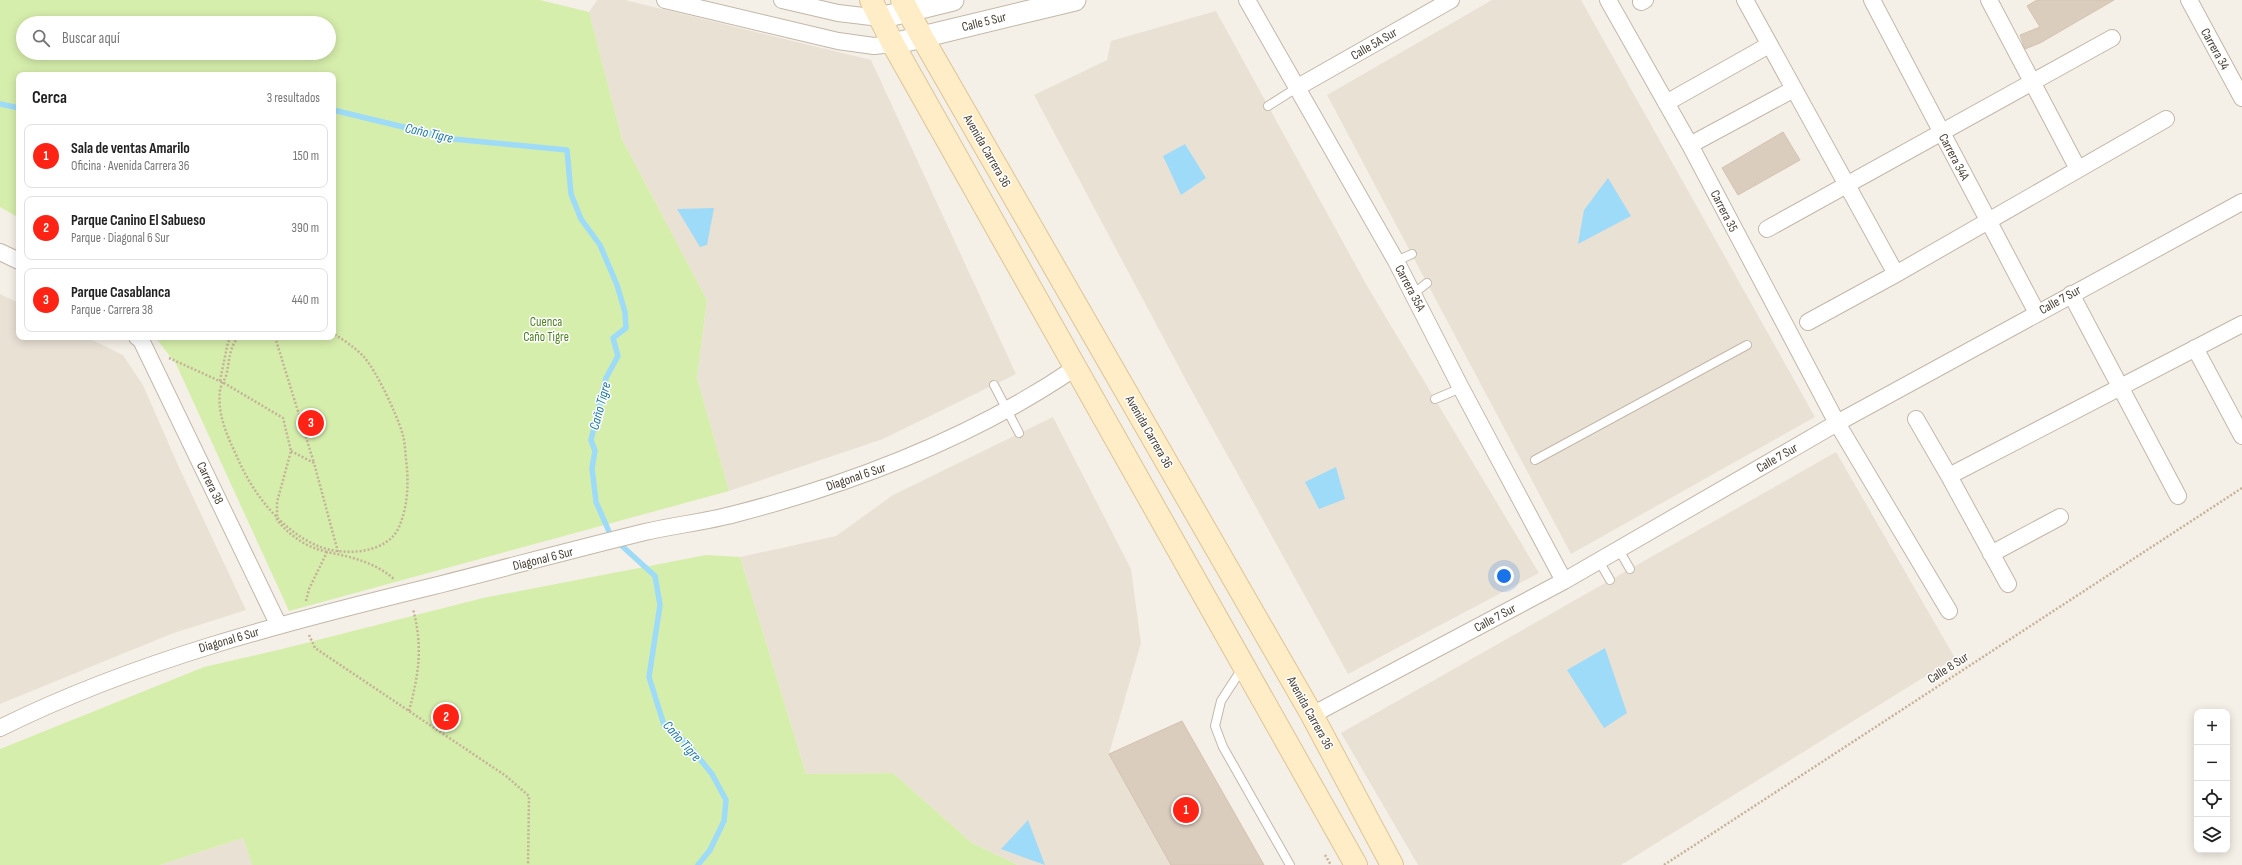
<!DOCTYPE html>
<html lang="es">
<head>
<meta charset="utf-8">
<style>
	body { margin:0; font-family:"Sofia Sans Condensed",sans-serif; background:#f2f2f2; color:#222 }
	.controls { position:absolute; right:12px; bottom:12px; display:grid; overflow:hidden; border-radius:8px; box-shadow:0 2px 10px #0003 }
	.controls button { width:36px; height:36px; display:grid; place-items:center; padding:0; border:0; border-bottom:1px solid #e0e0e0; background:#fff; color:#222; font:20px sans-serif }
	.you { position:absolute; left:1504px; top:576px; width:14px; height:14px; margin:-10px; border:3px solid #fff; border-radius:50%; background:#1a73e8; box-shadow:0 0 0 6px #1a73e833 }
	.badge { display:grid; place-items:center; width:26px; height:26px; border-radius:50%; background:#ff2315; color:#fff; font-size:13px; font-weight:700 }
	.pin { position:absolute; translate:-50% -50%; border:2px solid #fff; box-shadow:0 1px 4px #0006 }
	.list { margin:0; padding:0; list-style:none }
	h2 { display:flex; justify-content:space-between; align-items:center; height:52px; margin:0; padding:0 16px; font-size:17px }
	h2 small { font-size:13px; font-weight:400; color:#767676 }
	.list li { display:grid; grid-template-columns:26px 1fr auto; gap:12px; align-items:center; box-sizing:border-box; height:64px; margin:0 8px 8px; padding:0 8px; border:1px solid #e0e0e0; border-radius:8px }
	.list b { display:block; font-size:15px; white-space:nowrap }
	.list p { margin:0; font-size:13px; white-space:nowrap; color:#767676 }
	.list em { font-size:13px; font-style:normal; color:#767676 }
	.icon { flex:none; width:22px; height:22px; fill:none; stroke:currentColor; stroke-width:2; stroke-linecap:round; stroke-linejoin:round }
	.map { position:relative; flex:none; width:2242px; height:865px; overflow:hidden }
	.search { position:absolute; background:#fff; box-shadow:0 2px 10px #0003; left:16px; top:16px; width:320px; height:44px; display:flex; align-items:center; gap:10px; box-sizing:border-box; padding:0 14px; border-radius:22px; color:#767676; font-size:15px }
	.panel { position:absolute; background:#fff; box-shadow:0 2px 10px #0003; left:16px; top:72px; width:320px; height:268px; border-radius:8px }
	.map>svg:first-child { display:block }
	.residential { fill:#eae1d5 }
	.green { fill:#d6eeac; fill-rule:evenodd }
	.water { fill:#9edbf8 }
	.lines { fill:none; stroke-linecap:round; stroke-linejoin:round }
	.stream { stroke:#9edbf8; stroke-width:5.5 }
	.building { fill:#dbcdbe; stroke:#d4c2ae }
	.service-casing { stroke:#c2b7a9; stroke-width:10 }
	.minor-casing { stroke:#c2b7a9; stroke-width:18 }
	.tertiary-casing { stroke:#c2b7a9; stroke-width:23 }
	.secondary-casing { stroke:#ddc494; stroke-width:24 }
	.path { stroke:#c5b198; stroke-width:2.5; stroke-dasharray:2 2; stroke-linecap:butt }
	.service { stroke:#fff; stroke-width:8 }
	.minor { stroke:#fff; stroke-width:16 }
	.tertiary { stroke:#fff; stroke-width:21 }
	.secondary { stroke:#ffedc8; stroke-width:22 }
	.labels { text-anchor:middle; dominant-baseline:central; stroke-width:3; stroke-linejoin:round; paint-order:stroke }
	.street-label { font-size:13px; fill:#494035; stroke:#fff }
	.park-label { font-size:13px; fill:#4f8222; stroke:#fff }
	.water-label { font-size:14px; font-style:italic; fill:#1f7aa7; stroke:#fff }
</style>
</head>
<body>
<div class="map">
<svg width="2242" height="865" viewBox="0 0 2242 865">
	<rect width="100%" height="100%" fill="#f5f0e7"/>
	<path class="residential" d="M597 0H625L871 60 1016 374 883 439 729 491 697 378 707 300 622 139 589 12Z
		M1492 0H1581L1815 417 1571 554 1327 95Z
		M1216 11 1366 284 1539 573 1348 674 1188 384 1034 95 1107 60 1111 41Z
		M0 294 19 303V337H86L123 355 143 385 178 465 246 610 171 634 0 704Z
		M1053 417 1131 569 1141 643 1109 754 1171 865H1018L972 843 893 773 806 774 740 557 836 536 893 495Z
		M1836 452 1955 658 1621 865H1418L1341 733Z
		M243 838 252 865H160Z"/>
	<path class="green" d="M0 0H540L589 12 622 139 707 300 697 378 729 491 289 611 176 364 155 337H333V75H19V218L0 207ZM23 23H329V53H23Z
		M706 555 740 557 806 774 893 773 972 843 1018 865H252L243 838 160 865H0V749L204 667 282 649 483 598Z"/>
	<path class="water" d="M1185 144 1206 178 1181 195 1163 156Z
		M1608 178 1631 216 1578 244 1584 210Z
		M714 208 707 245 700 247 677 209Z
		M1336 467 1345 499 1319 509 1305 482Z
		M1605 648 1627 713 1604 728 1567 670Z
		M1028 820 1045 865 1001 849Z"/>
	<g class="lines">
		<path class="stream" d="M0 104 19 108
			M333 110 453 139 567 150 571 194 581 219 600 245 617 285 625 312 626 328 613 338 618 356 606 378 591 440 595 451 592 468 596 502 611 536 655 576 660 605 649 677 664 725 687 743 712 774 726 800 724 821 710 850 698 865"/>
	</g>
	<path class="building" d="M2037 0H2114L2040 43 2025 49 2020 35 2040 27 2027 6Z
		M1783 132 1800 160 1738 195 1722 168Z
		M1182 721 1264 865H1171L1109 754Z"/>
	<g class="lines">
		<g class="service-casing">
			<path id="service" d="M1268 106 1298 87
				M1396 261 1412 254
				M1413 294 1427 283
				M994 385 1019 433
				M1435 399 1461 388
				M1535 460 1747 345
				M1619 550 1630 569
				M1599 561 1610 580
				M1243 667 1221 701 1215 726 1223 747 1290 865"/>
		</g>
		<g class="minor-casing">
			<path id="minor" d="M665 0 838 41 874 46 893 44
				M782 0 838 13 880 18
				M1247 0 1396 261 1461 388 1564 581
				M1608 0 1690 145 1837 423 1949 611
				M1745 0 1896 274
				M1872 0 2037 313
				M1989 0 2078 169
				M2189 0 2242 98
				M1641 2 1645 0
				M1298 87 1451 0
				M1666 103 1769 45
				M1690 145 1794 89
				M1767 229 2112 38
				M0 252 19 261
				M2071 294 2178 496
				M1808 322 1896 274 2166 119
				M137 337 141 340 279 626
				M2195 348 2242 436
				M1916 419 1949 476 2008 584
				M1949 476 2242 324
				M1991 554 2060 517
				M1312 715 1564 581 1837 423 2242 202
				M0 728C137 660 286 622 434 586 505 568 575 549 645 532 675 525 705 522 735 514 855 483 972 438 1075 368"/>
		</g>
		<g class="tertiary-casing">
			<path id="tertiary" d="M880 18 953 0
				M893 44 1075 0"/>
		</g>
		<g class="secondary-casing">
			<path id="secondary" d="M871 0 893 44 1356 865
				M902 0 922 37 1312 715 1392 865"/>
		</g>
		<path class="path" d="M238 337C228 351 230 360 226 376 224 381 221 385 220 390 217 416 228 437 238 459 253 494 282 531 318 546 341 556 387 555 399 527 408 506 409 482 406 459 405 450 405 441 402 432 396 413 377 372 364 357 356 348 343 340 333 333
			M275 337 314 463
			M169 358 224 383 283 418 291 451 277 502V520C290 536 306 547 327 552
			M220 381 228 342 232 337
			M291 451 314 463 338 552
			M306 601 309 589 327 552C352 557 374 562 394 579
			M309 635 315 648 506 776 529 796 528 865
			M409 711C419 673 423 647 413 609
			M1325 855 1331 865
			M1664 865 2242 488"/>
		<use href="#service" class="service"/>
		<use href="#minor" class="minor"/>
		<use href="#tertiary" class="tertiary"/>
		<use href="#secondary" class="secondary"/>
	</g>
	<g class="labels">
		<g class="street-label">
			<text transform="translate(984 22) rotate(-14)">Calle 5 Sur</text>
			<text transform="translate(1374 44) rotate(-30)">Calle 5A Sur</text>
			<text transform="translate(2215 49) rotate(61)">Carrera 34</text>
			<text transform="translate(987 151) rotate(60)">Avenida Carrera 36</text>
			<text transform="translate(1954 157) rotate(62)">Carrera 34A</text>
			<text transform="translate(1724 211) rotate(63)">Carrera 35</text>
			<text transform="translate(1410 288) rotate(62)">Carrera 35A</text>
			<text transform="translate(2060 300) rotate(-29)">Calle 7 Sur</text>
			<text transform="translate(1149 432) rotate(60)">Avenida Carrera 36</text>
			<text transform="translate(1777 458) rotate(-30)">Calle 7 Sur</text>
			<text transform="translate(856 477) rotate(-19)">Diagonal 6 Sur</text>
			<text transform="translate(210 483) rotate(64)">Carrera 38</text>
			<text transform="translate(543 559) rotate(-14)">Diagonal 6 Sur</text>
			<text transform="translate(1495 618) rotate(-28)">Calle 7 Sur</text>
			<text transform="translate(229 640) rotate(-16)">Diagonal 6 Sur</text>
			<text transform="translate(1948 668) rotate(-33)">Calle 8 Sur</text>
			<text transform="translate(1310 713) rotate(61)">Avenida Carrera 36</text>
		</g>
		<g class="park-label">
			<text x="546" y="322">Cuenca<tspan x="546" dy="15">Caño Tigre</tspan></text>
		</g>
		<g class="water-label">
			<text transform="translate(429 133) rotate(13)">Caño Tigre</text>
			<text transform="translate(600 406) rotate(-75)">Caño Tigre</text>
			<text transform="translate(682 741) rotate(48)">Caño Tigre</text>
		</g>
	</g>
</svg>
<div class="controls">
<button>+</button>
<button>−</button>
<button><svg class="icon" aria-label="locate" viewBox="0 0 24 24"><circle cx="12" cy="12" r="6"/><path d="M12 2v4M12 18v4M2 12h4M18 12h4"/></svg></button>
<button><svg class="icon" aria-label="layers" viewBox="0 0 24 24"><path d="M12 4l9 5-9 5-9-5zM3 14l9 5 9-5"/></svg></button>
</div>
<div class="you"></div>
<div class="pin badge" style="left:1186px;top:810px">1</div>
<div class="pin badge" style="left:446px;top:717px">2</div>
<div class="pin badge" style="left:311px;top:423px">3</div>
<div class="search"><svg class="icon" aria-label="search" viewBox="0 0 24 24"><circle cx="10" cy="10" r="6"/><path d="M15 15l6 6"/></svg>Buscar aquí</div>
<section class="panel">
<h2>Cerca<small>3 resultados</small></h2>
<ul class="list">
<li><span class="badge">1</span><div><b>Sala de ventas Amarilo</b><p>Oficina · Avenida Carrera 36</p></div><em>150 m</em></li>
<li><span class="badge">2</span><div><b>Parque Canino El Sabueso</b><p>Parque · Diagonal 6 Sur</p></div><em>390 m</em></li>
<li><span class="badge">3</span><div><b>Parque Casablanca</b><p>Parque · Carrera 38</p></div><em>440 m</em></li>
</ul>
</section>
</div>
</body>
</html>
